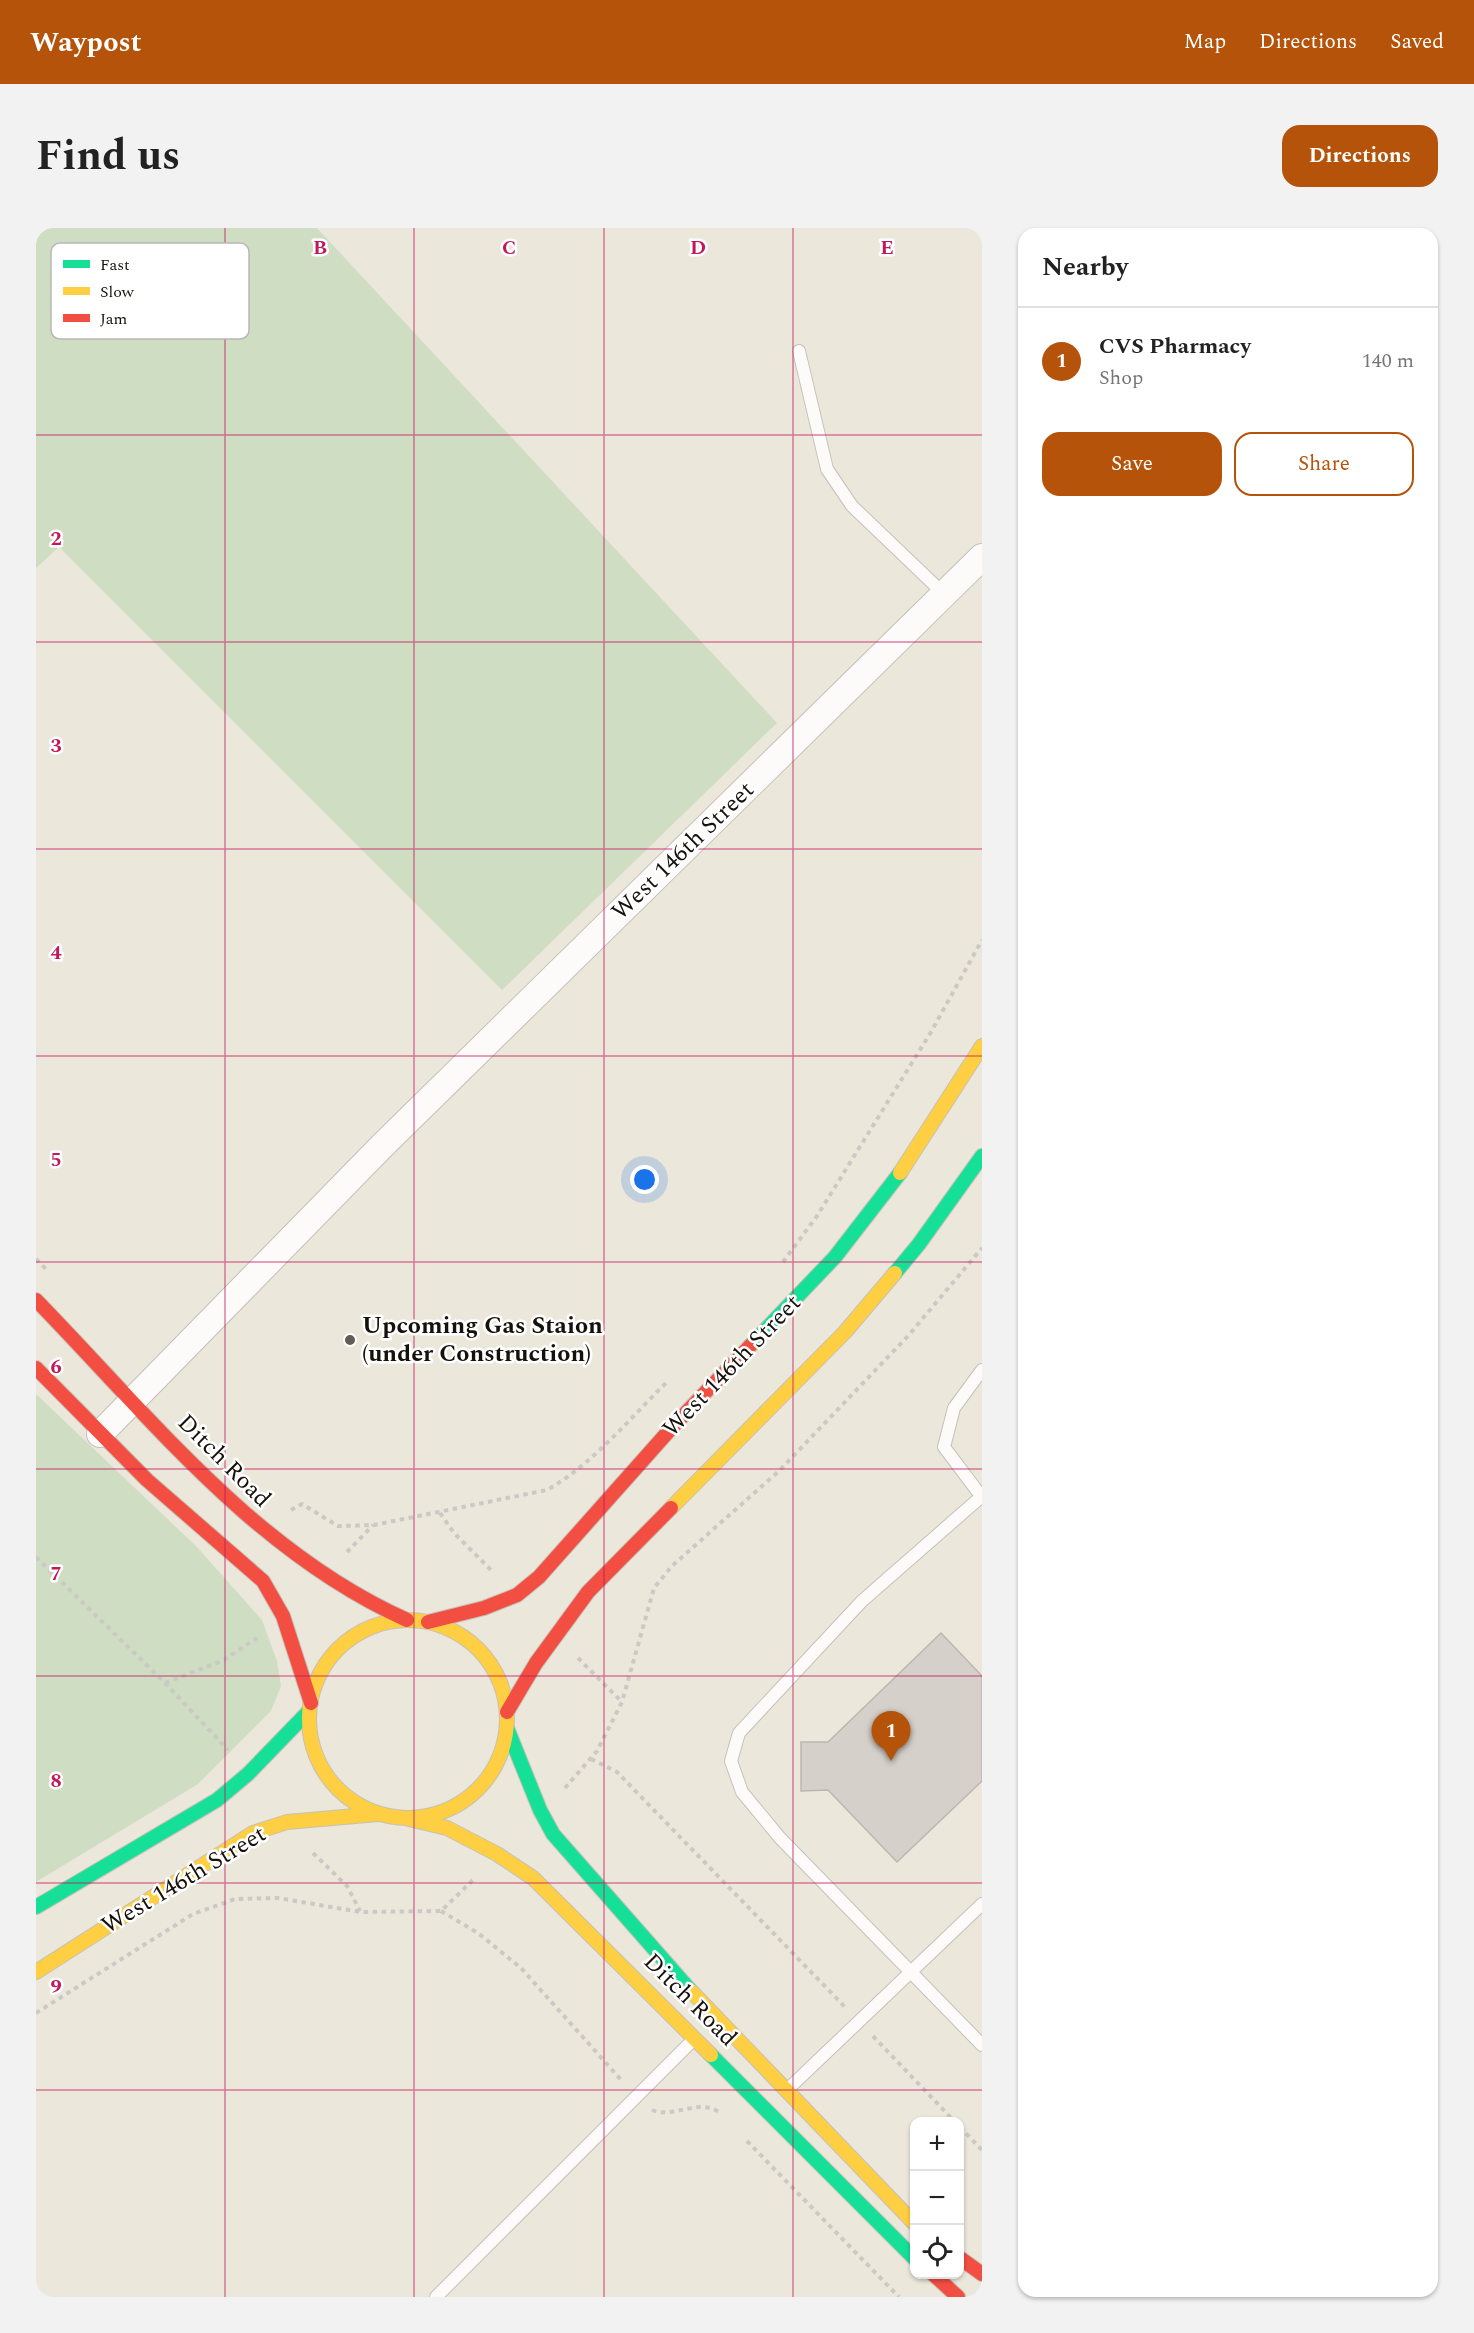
<!DOCTYPE html>
<html lang="en">
<head>
<meta charset="utf-8">
<style>
	body { margin:0; font-family:Spectral,serif; background:#f2f2f2; color:#222 }
	.controls { position:absolute; right:18px; bottom:18px; display:grid; overflow:hidden; border-radius:12px; box-shadow:0 2px 4px #0004 }
	.controls button { width:54px; height:54px; display:grid; place-items:center; padding:0; border:0; border-bottom:2px solid #e0e0e0; background:#fff; color:#222; font:30px sans-serif }
	.you { position:absolute; left:609px; top:952px; width:21px; height:21px; margin:-15px; border:4px solid #fff; border-radius:50%; background:#1a73e8; box-shadow:0 0 0 9px #1a73e833 }
	.badge { display:grid; place-items:center; width:39px; height:39px; border-radius:50%; background:#b45309; color:#fff; font-size:20px; font-weight:700 }
	.pin { position:absolute; translate:-50% -50px; filter:drop-shadow(0 2px 3px #0008) }
	.pin::after { content:''; position:absolute; top:32px; width:21px; height:18px; background:inherit; clip-path:polygon(0 0,100% 0,50% 100%) }
	.list { margin:0; padding:0; list-style:none }
	h2 { display:flex; justify-content:space-between; align-items:center; height:78px; margin:0; padding:0 24px; font-size:26px }
	h2 small { font-size:20px; font-weight:400; color:#767676 }
	.list li { display:grid; grid-template-columns:39px 1fr auto; gap:18px; align-items:center; box-sizing:border-box; height:108px; padding:0 24px; border-top:2px solid #e0e0e0 }
	.list b { display:block; font-size:22px; white-space:nowrap }
	.list p { margin:0; font-size:20px; white-space:nowrap; color:#767676 }
	.list em { font-size:20px; font-style:normal; color:#767676 }
	.actions { display:flex; gap:12px; padding:18px 24px }
	.actions a { flex:1; padding:14px 0; border:2px solid #b45309; border-radius:18px; text-align:center; font-size:21px; color:#b45309 }
	.actions .main { background:#b45309; color:#fff }
	.icon { flex:none; width:33px; height:33px; fill:none; stroke:currentColor; stroke-width:2; stroke-linecap:round; stroke-linejoin:round }
	.map { position:relative; flex:none; width:946px; height:2069px; overflow:hidden; border-radius:18px }
	header { display:flex; align-items:center; gap:36px; box-sizing:border-box; height:84px; padding:0 30px; background:#b45309; color:#fff }
	header strong { font-size:28px }
	nav { display:flex; gap:33px; margin-inline-start:auto; font-size:21px }
	.intro { display:flex; align-items:center; justify-content:space-between; box-sizing:border-box; height:144px; padding:0 36px }
	h1 { margin:0; font-size:42px }
	.button { padding:15px 27px; border-radius:18px; background:#b45309; color:#fff; font-size:21px; font-weight:700 }
	main { display:flex; gap:36px; padding:0 36px }
	aside { flex:1; background:#fff; border-radius:18px; box-shadow:0 2px 4px #0004 }
	.map>svg:first-child { display:block }
	.green { fill:#cfdec3 }
	.building { fill:#d6d0ca; stroke:#bdb6b0; stroke-width:1.5 }
	.lines { fill:none; stroke-linecap:round; stroke-linejoin:round }
	.lane-casing { stroke:#c5c1b8; stroke-width:14 }
	.street-casing { stroke:#c5c1b8; stroke-width:28 }
	.fast-casing { stroke:#c5c1b8; stroke-width:16 }
	.slow-casing { stroke:#c5c1b8; stroke-width:16 }
	.jam-casing { stroke:#c5c1b8; stroke-width:16 }
	.path { stroke:#cac9c4; stroke-width:4; stroke-dasharray:4.5 4.5; stroke-linecap:butt }
	.lane { stroke:#fcfbfa; stroke-width:12 }
	.street { stroke:#fcfbfa; stroke-width:26 }
	.fast { stroke:#16e098; stroke-width:14 }
	.slow { stroke:#ffcf43; stroke-width:14 }
	.jam { stroke:#f24e42; stroke-width:14 }
	.grid { fill:none; stroke:#c2185b; stroke-width:1.5; stroke-opacity:0.55 }
	.poi-dot { fill:#605d54; stroke:#fff; stroke-width:2 }
	.labels { text-anchor:middle; dominant-baseline:central; stroke-width:5; stroke-linejoin:round; paint-order:stroke }
	.street-label { font-size:24px; fill:#15120b; stroke:#fff }
	.poi-label { font-size:24px; font-weight:bold; fill:#15120b; stroke:#fff; text-anchor:start }
	.key { fill:#fff; stroke:#b9b8b6; stroke-width:1.5 }
	.key-label { font-size:16px; fill:#15120b }
	.grid-label { font-size:20px; text-anchor:middle; font-weight:bold; fill:#c2185b; stroke:#fff; stroke-width:5; stroke-linejoin:round; paint-order:stroke }
</style>
</head>
<body>
<header>
<strong>Waypost</strong>
<nav><a>Map</a><a>Directions</a><a>Saved</a></nav>
</header>
<div class="intro"><h1>Find us</h1><a class="button">Directions</a></div>
<main>
<div class="map">
<svg width="946" height="2069" viewBox="0 0 946 2069">
	<rect width="100%" height="100%" fill="#ece7db"/>
	<path class="green" d="M0 0H281L741 495 466 762 23 319 0 340Z
		M0 1166 161 1319 226 1392 241 1433 245 1458 235 1483 162 1556 0 1654Z"/>
	<path class="building" d="M905 1405 946 1448V1553L861 1634 792 1562 765 1563V1514H792Z"/>
	<g class="lines">
		<g class="lane-casing">
			<path id="lane" d="M763 123 791 241 816 278 908 366
				M945 1268 908 1219 918 1180 946 1142
				M946 1268 826 1373 703 1505 695 1533 706 1564 744 1610 946 1817
				M751 1862 946 1676
				M400 2069 657 1812"/>
		</g>
		<g class="street-casing">
			<path id="street" d="M64 1206 347 917 946 329"/>
		</g>
		<g class="fast-casing">
			<path id="fast" d="M859 1045 883 1016 946 928
				M714 1118 799 1029 864 945
				M471 1500 504 1582 517 1606 655 1763
				M0 1679 181 1572 212 1546 273 1483
				M675 1827 878 2030"/>
		</g>
		<g class="slow-casing">
			<path id="slow" d="M864 945 946 818
				M635 1280 809 1104 859 1045
				M273 1491a99 99 0 1 1 198 0a99 99 0 1 1-198 0Z
				M369 1590 411 1600 461 1626 497 1650 675 1827
				M0 1744 217 1605 251 1594 342 1586
				M655 1763 878 1995"/>
		</g>
		<g class="jam-casing">
			<path id="jam" d="M0 1072C114 1189 219 1324 371 1392
				M0 1140 111 1252 227 1353 247 1388 275 1475
				M392 1394 448 1380 481 1367 503 1349 639 1196 714 1118
				M471 1484 500 1435 552 1364 635 1280
				M924 2030 946 2046
				M897 2046 922 2069"/>
		</g>
		<path class="path" d="M0 1031 10 1041
			M747 1034 781 988 895 804 946 712
			M255 1282 266 1276 302 1298 338 1297 511 1262C557 1236 593 1191 631 1154
			M404 1285 418 1305 457 1344
			M311 1324 337 1297
			M0 1329 129 1455 192 1522
			M542 1430 586 1474
			M129 1455 188 1432 221 1410
			M555 1531 581 1544 809 1779
			M529 1560 561 1523 586 1474 618 1360 636 1338 743 1243 872 1108 946 1020
			M277 1625 311 1658 324 1683
			M405 1683 442 1705 485 1740 587 1854
			M0 1785 157 1686 199 1671 242 1670 325 1684 405 1683 439 1650
			M837 1808 919 1894
			M616 1882C638 1891 661 1870 683 1884
			M924 1899 946 1922
			M711 1913 863 2069"/>
		<use href="#lane" class="lane"/>
		<use href="#street" class="street"/>
		<use href="#fast" class="fast"/>
		<use href="#slow" class="slow"/>
		<use href="#jam" class="jam"/>
	</g>
	<path class="grid" d="M189 0V2069M378 0V2069M568 0V2069M757 0V2069M0 207H946M0 414H946M0 621H946M0 828H946M0 1034H946M0 1241H946M0 1448H946M0 1655H946M0 1862H946"/>
	<circle class="poi-dot" cx="314" cy="1112" r="6"/>
	<g class="labels">
		<g class="street-label">
			<text transform="translate(647 623) rotate(-44)">West 146th Street</text>
			<text transform="translate(696 1138) rotate(-46)">West 146th Street</text>
			<text transform="translate(188 1233) rotate(45)">Ditch Road</text>
			<text transform="translate(148 1652) rotate(-31)">West 146th Street</text>
			<text transform="translate(654 1772) rotate(45)">Ditch Road</text>
		</g>
		<g class="poi-label">
			<text x="326" y="1098">Upcoming Gas Staion<tspan x="326" dy="28">(under Construction)</tspan></text>
		</g>
	</g>
	<rect x="15" y="15" width="198" height="96" rx="9" class="key"/>
	<rect x="27" y="32" width="27" height="8" fill="#16e098"/>
	<rect x="27" y="59" width="27" height="8" fill="#ffcf43"/>
	<rect x="27" y="86" width="27" height="8" fill="#f24e42"/>
	<g class="key-label">
		<text x="64" y="42">Fast</text>
		<text x="64" y="69">Slow</text>
		<text x="64" y="96">Jam</text>
	</g>
	<g class="grid-label">
		<text x="284" y="26">B</text>
		<text x="473" y="26">C</text>
		<text x="662" y="26">D</text>
		<text x="851" y="26">E</text>
		<text x="20" y="317">2</text>
		<text x="20" y="524">3</text>
		<text x="20" y="731">4</text>
		<text x="20" y="938">5</text>
		<text x="20" y="1145">6</text>
		<text x="20" y="1352">7</text>
		<text x="20" y="1559">8</text>
		<text x="20" y="1765">9</text>
	</g>
</svg>
<div class="controls">
<button>+</button>
<button>−</button>
<button><svg class="icon" aria-label="locate" viewBox="0 0 24 24"><circle cx="12" cy="12" r="6"/><path d="M12 2v4M12 18v4M2 12h4M18 12h4"/></svg></button>
</div>
<div class="you"></div>
<div class="pin badge" style="left:855px;top:1533px">1</div>
</div>
<aside>
<h2>Nearby<small></small></h2>
<ul class="list">
<li><span class="badge">1</span><div><b>CVS Pharmacy</b><p>Shop</p></div><em>140 m</em></li>
</ul>
<div class="actions"><a class="main">Save</a><a>Share</a></div>
</aside>
</main>
</body>
</html>
